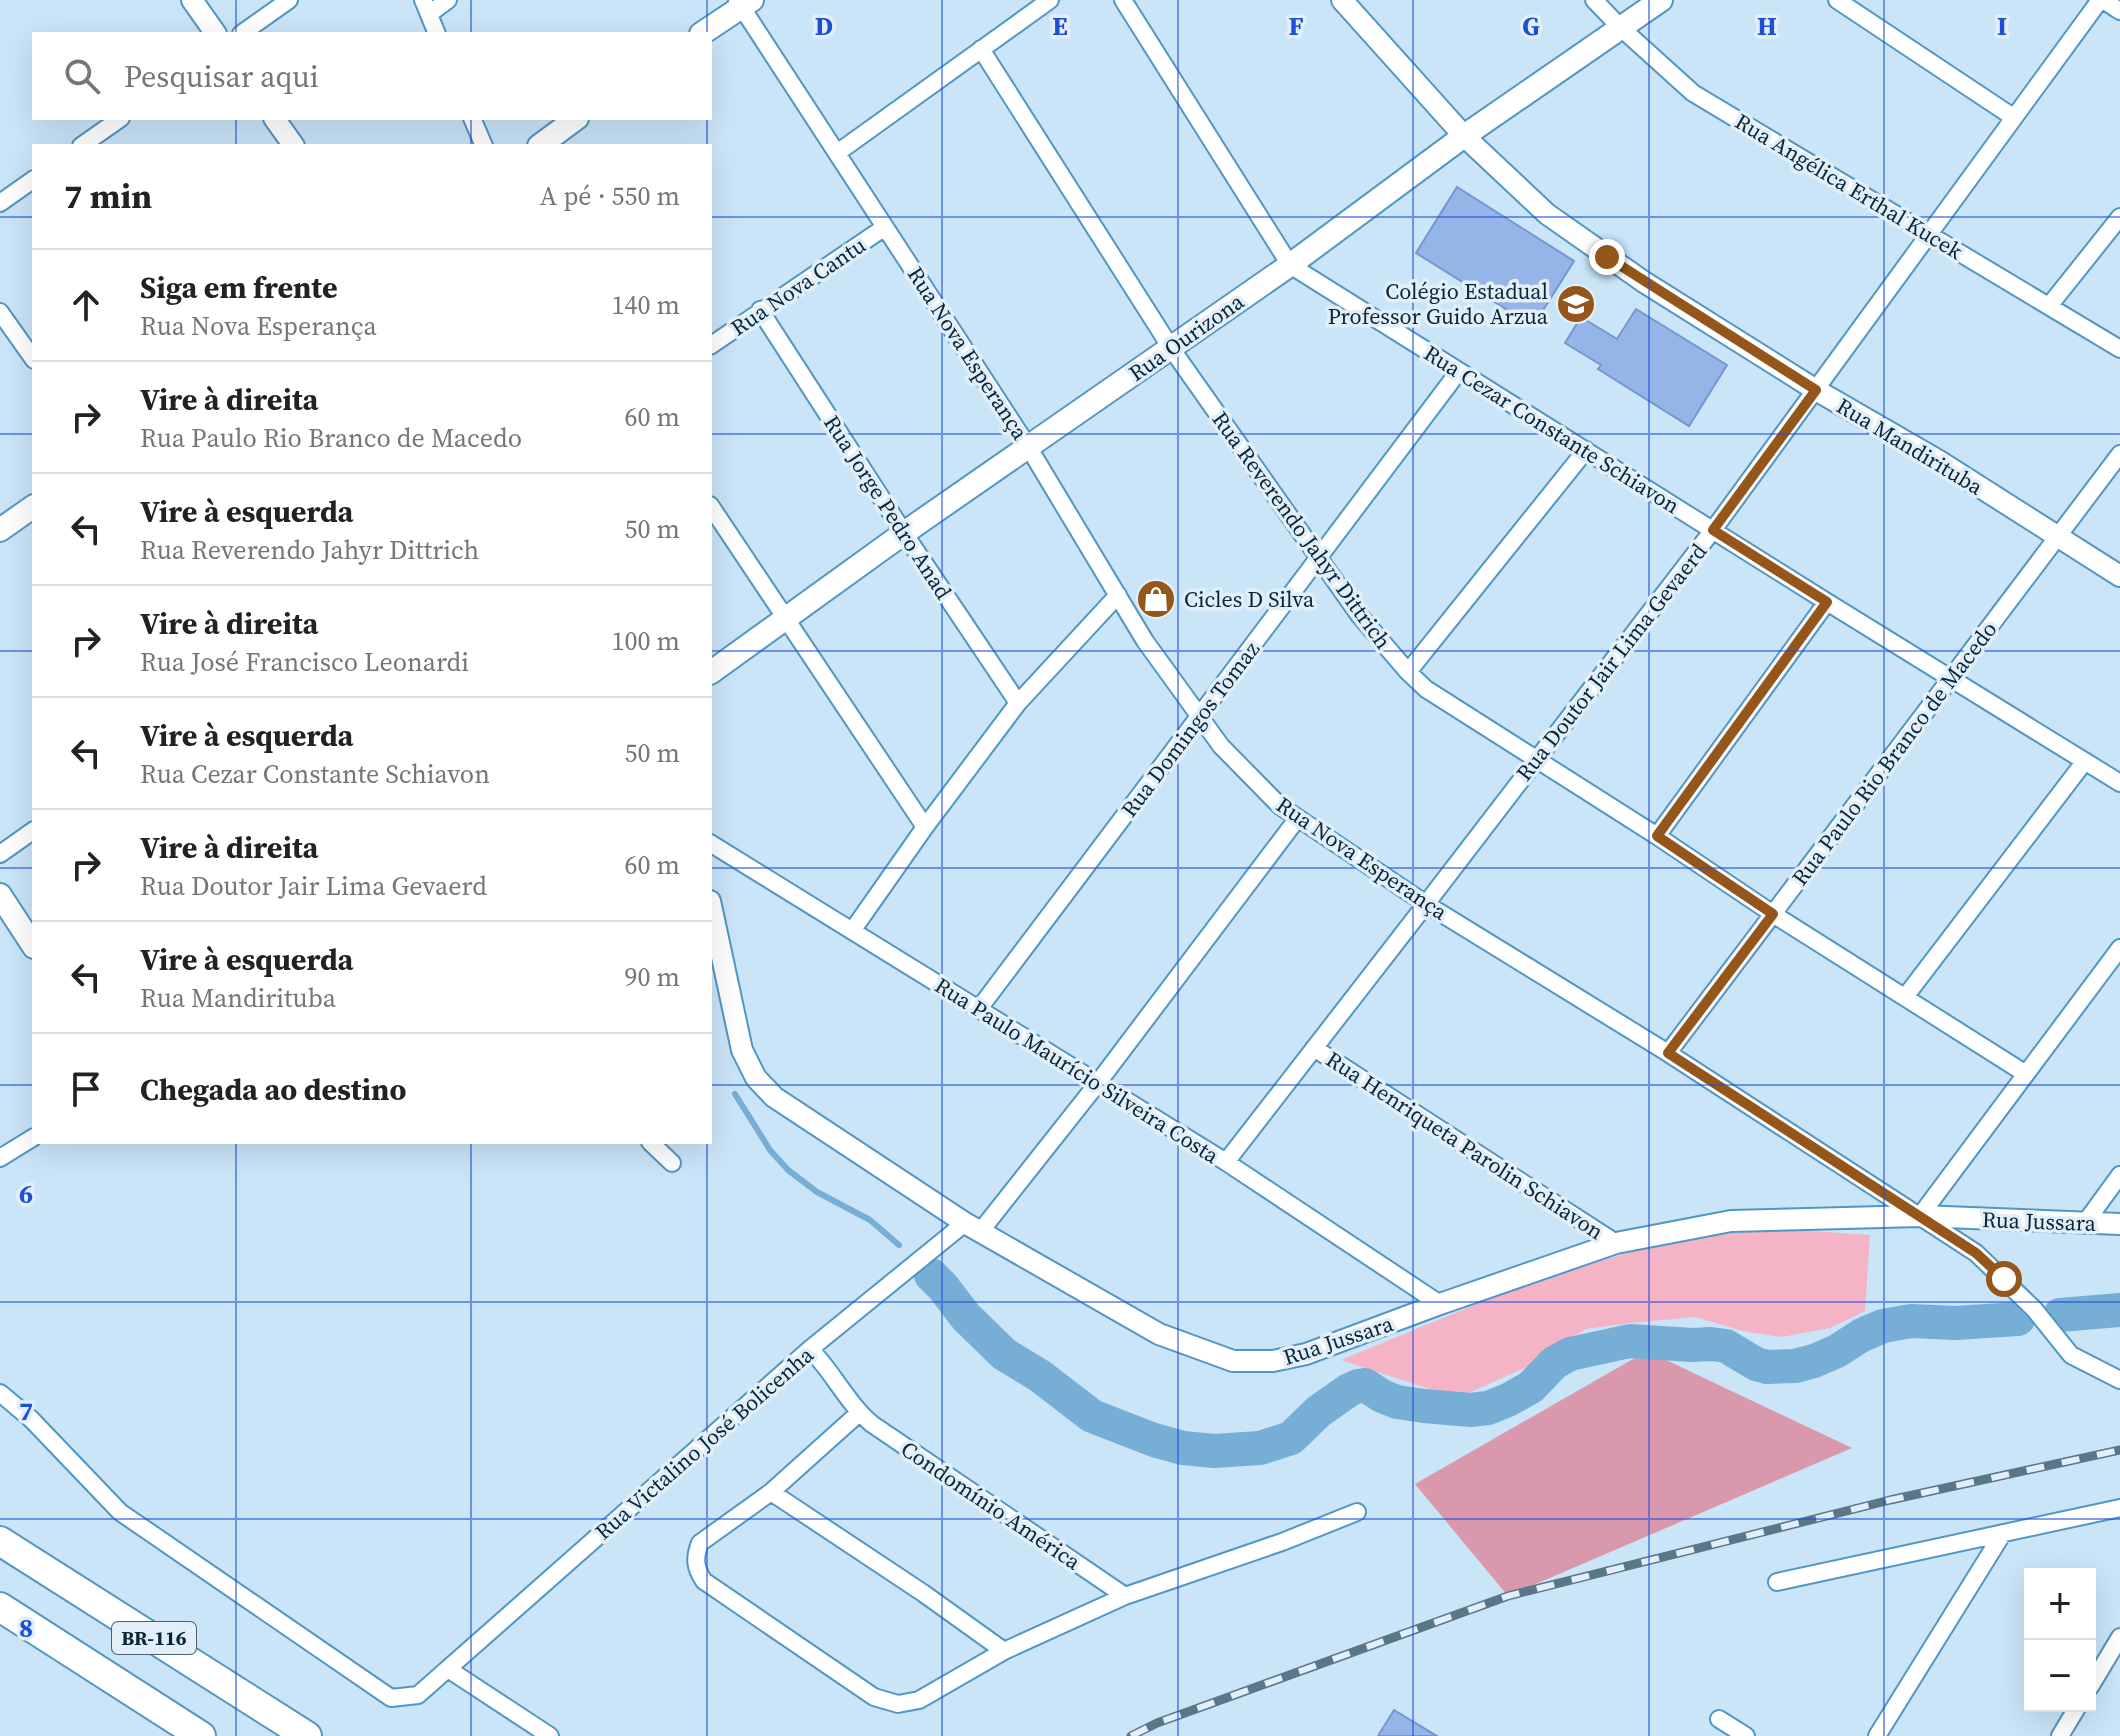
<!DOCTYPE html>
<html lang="pt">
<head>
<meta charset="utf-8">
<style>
	body { margin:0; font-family:"Source Serif 4",serif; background:#f2f2f2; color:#222 }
	.controls { position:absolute; right:24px; bottom:24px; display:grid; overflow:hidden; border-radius:0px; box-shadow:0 8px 32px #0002 }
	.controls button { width:72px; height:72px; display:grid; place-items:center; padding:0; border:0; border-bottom:2px solid #e0e0e0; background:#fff; color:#222; font:40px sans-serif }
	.stop { position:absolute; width:24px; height:24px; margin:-18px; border:6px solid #94561a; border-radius:50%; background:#fff }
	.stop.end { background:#94561a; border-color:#fff; box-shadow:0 2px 8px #0008 }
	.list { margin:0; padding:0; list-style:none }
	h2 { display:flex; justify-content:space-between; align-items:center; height:104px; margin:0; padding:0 32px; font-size:34px }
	h2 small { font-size:26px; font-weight:400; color:#767676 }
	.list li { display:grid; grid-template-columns:52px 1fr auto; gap:24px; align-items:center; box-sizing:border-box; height:112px; padding:0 32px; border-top:2px solid #e0e0e0 }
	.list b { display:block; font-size:30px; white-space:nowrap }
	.list p { margin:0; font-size:26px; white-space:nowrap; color:#767676 }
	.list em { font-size:26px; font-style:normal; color:#767676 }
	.icon { flex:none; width:44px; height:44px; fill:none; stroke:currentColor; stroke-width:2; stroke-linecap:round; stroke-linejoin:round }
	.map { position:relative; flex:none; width:2120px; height:1736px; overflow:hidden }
	.search { position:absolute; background:#fff; box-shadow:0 8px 32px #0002; left:32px; top:32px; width:680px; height:88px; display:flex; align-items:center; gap:20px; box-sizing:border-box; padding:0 28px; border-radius:0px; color:#767676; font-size:30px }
	.panel { position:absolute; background:#fff; box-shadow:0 8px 32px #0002; left:32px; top:144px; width:680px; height:1000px; border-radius:0px }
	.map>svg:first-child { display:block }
	.green { fill:#f5b4c6 }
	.forest { fill:#d998ab }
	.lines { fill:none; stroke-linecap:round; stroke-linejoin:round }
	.stream { stroke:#77aed5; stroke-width:6 }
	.river { stroke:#77aed5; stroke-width:34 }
	.building { fill:#95b4e7; stroke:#7397d2; stroke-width:2 }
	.minor-casing { stroke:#5296c4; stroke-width:20 }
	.tertiary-casing { stroke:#5296c4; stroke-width:24 }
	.secondary-casing { stroke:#5296c4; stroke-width:26 }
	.motorway-casing { stroke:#5296c4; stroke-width:32 }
	.minor { stroke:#fff; stroke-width:16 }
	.tertiary { stroke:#fff; stroke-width:20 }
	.secondary { stroke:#fff; stroke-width:22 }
	.motorway { stroke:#fff; stroke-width:28 }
	.rail-casing { stroke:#5a7689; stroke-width:9 }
	.rail { stroke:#e2eff9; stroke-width:6; stroke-dasharray:18; stroke-linecap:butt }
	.route { stroke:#94561a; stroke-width:10 }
	.grid { fill:none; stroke:#1d4ed8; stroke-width:2; stroke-opacity:0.55 }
	.labels { text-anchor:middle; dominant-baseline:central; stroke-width:7; stroke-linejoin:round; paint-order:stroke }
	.shield { fill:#e2eff9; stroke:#4a6273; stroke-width:2 }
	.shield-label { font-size:20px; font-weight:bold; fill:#092639 }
	.street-label { font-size:22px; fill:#092639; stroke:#e2eff9 }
	.poi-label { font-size:22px; fill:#092639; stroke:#e2eff9; text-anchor:end }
	.grid-label { font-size:26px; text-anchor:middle; font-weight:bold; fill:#1d4ed8; stroke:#e2eff9; stroke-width:7; stroke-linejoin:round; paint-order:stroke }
</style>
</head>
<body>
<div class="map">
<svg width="2120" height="1736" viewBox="0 0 2120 1736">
	<rect width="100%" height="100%" fill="#cae4f8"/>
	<path class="green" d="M1751 1227 1870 1235 1865 1311 1830 1328 1782 1337 1742 1331 1696 1317 1631 1323 1586 1329 1527 1367 1457 1398 1341 1360 1528 1283 1640 1249Z"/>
	<path class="forest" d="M1647 1351 1852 1448 1508 1596 1415 1484Z"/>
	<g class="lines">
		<path class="stream" d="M735 1094 770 1150 788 1170 817 1192 870 1220 899 1245"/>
		<path class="river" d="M931 1275 943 1287 966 1317 1004 1354 1040 1376 1092 1416 1154 1440 1183 1448 1214 1451 1260 1448 1291 1438 1319 1411 1349 1390 1358 1386 1365 1385 1382 1396 1397 1402 1424 1406 1471 1410 1488 1408 1508 1400 1531 1387 1554 1363 1570 1354 1630 1341 1692 1345 1711 1344 1726 1346 1756 1364 1767 1367 1795 1366 1814 1361 1837 1351 1862 1335 1883 1326 1911 1321 1955 1323 2018 1319
			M2060 1315 2120 1310"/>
	</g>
	<path class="building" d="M1457 187 1574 261 1533 326 1416 253Z
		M1636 309 1727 365 1689 426 1598 369 1601 365 1565 343 1581 317 1617 339Z
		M1394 1710 1437 1736H1378Z"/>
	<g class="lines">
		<g class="minor-casing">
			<path id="minor" d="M423 0 437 34
				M737 0 1029 448 1145 641 1221 746 1280 806 1426 904 1668 1053 1976 1253 2034 1309 2071 1355 2120 1380
				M1123 0 1290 265 1827 602 2120 783
				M1594 0 1620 27 1693 93 2120 349
				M1837 0 2013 117
				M2103 0 2120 11
				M429 14 448 0
				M241 34 289 0
				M981 49 1171 348 1359 615 1408 672 1426 689 1657 836 1773 914 2026 1074
				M472 118 484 146
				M81 146 121 118
				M837 153 1050 0
				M0 203 34 179
				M2049 306 2120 217
				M760 310 904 533 1018 703
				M0 312 34 360
				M710 346 885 227
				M710 505 925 827
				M1408 672 1586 450
				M1657 836 1827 602
				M710 843 1226 1162 1440 1304
				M0 854 34 830
				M852 931 925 827 1018 703 1118 595
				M1905 997 2085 761
				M978 1010 1459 371
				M1314 1048 1616 1243
				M1668 1053 2120 454
				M650 1142 672 1163
				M0 1158 34 1137
				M1226 1162 1426 904 1713 530 2100 0
				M1920 1216 2120 948
				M2085 1223 2120 1175
				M980 1232 1097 1084 1297 819
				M810 1349C833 1372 847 1403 872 1424L1125 1596
				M0 1393 31 1419 120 1512 391 1698 418 1695 810 1349 965 1223
				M859 1413 771 1492 700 1543C694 1558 695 1568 704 1581L874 1697 898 1704 919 1700 1004 1651 1125 1596 1282 1542 1357 1512
				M771 1492 923 1593 1004 1651
				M1777 1582 2120 1508
				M448 1669 550 1736
				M2090 1687 2120 1637
				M1719 1719 1746 1736
				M1877 1736 2003 1533
				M2060 1736 2078 1706"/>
		</g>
		<g class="tertiary-casing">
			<path id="tertiary" d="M192 0 216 34
				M1342 0 1464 136 1547 214 1644 282 1816 390 1939 461 2120 576
				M274 118 294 146
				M710 901 742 1050 756 1078 774 1097 965 1223 1159 1334 1233 1361H1273L1306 1354 1440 1304 1616 1243 1731 1221 1920 1216 2120 1224"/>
		</g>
		<g class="secondary-casing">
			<path id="secondary" d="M701 34 752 0
				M539 146 577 118
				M0 530 34 506
				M710 673 904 533 1290 265 1464 136 1661 0
				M0 895 34 947"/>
		</g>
		<g class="motorway-casing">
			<path id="motorway" d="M0 1541 307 1736
				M0 1607 201 1736"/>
		</g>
		<use href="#minor" class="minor"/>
		<use href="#tertiary" class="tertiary"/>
		<use href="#secondary" class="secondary"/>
		<use href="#motorway" class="motorway"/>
		<g class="rail-casing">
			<path id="rail" d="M1131 1736 1157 1723 1508 1596 1890 1500 2120 1450"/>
		</g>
		<use href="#rail" class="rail"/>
	</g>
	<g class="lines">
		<path class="route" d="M1607 257 1816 390 1713 530 1827 602 1657 836 1773 914 1668 1053 1976 1253 2004 1279"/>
	</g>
	<path class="grid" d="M236 0V34M471 0V34M707 0V34M942 0V1736M1178 0V1736M1413 0V1736M1649 0V1736M1884 0V1736M236 118V146M471 118V146M707 118V146M0 217H34M710 217H2120M0 434H34M710 434H2120M0 651H34M710 651H2120M0 868H34M710 868H2120M0 1085H34M710 1085H2120M236 1142V1736M471 1142V1736M707 1142V1736M0 1302H2120M0 1519H2120"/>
	<defs>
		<g id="school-disc" transform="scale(2)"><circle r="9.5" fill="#94561a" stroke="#e2eff9"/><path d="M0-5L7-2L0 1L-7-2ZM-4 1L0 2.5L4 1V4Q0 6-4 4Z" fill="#fff"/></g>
		<g id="shop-disc" transform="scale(2)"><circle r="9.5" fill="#94561a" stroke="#e2eff9"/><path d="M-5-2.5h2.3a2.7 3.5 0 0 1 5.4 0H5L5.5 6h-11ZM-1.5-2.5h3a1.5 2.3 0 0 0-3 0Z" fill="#fff"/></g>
	</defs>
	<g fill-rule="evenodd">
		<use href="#school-disc" x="1576" y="304"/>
		<use href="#shop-disc" x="1156" y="599"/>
	</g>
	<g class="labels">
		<rect class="shield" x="112" y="1622" width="84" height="32" rx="6"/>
		<g class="shield-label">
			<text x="154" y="1638">BR-116</text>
		</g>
		<g class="street-label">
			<text transform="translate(1849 186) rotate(31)">Rua Angélica Erthal Kucek</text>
			<text transform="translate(798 286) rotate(-34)">Rua Nova Cantu</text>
			<text transform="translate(1186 337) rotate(-35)">Rua Ourizona</text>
			<text transform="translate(968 353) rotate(57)">Rua Nova Esperança</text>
			<text transform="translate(1552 429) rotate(32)">Rua Cezar Constante Schiavon</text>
			<text transform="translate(1910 446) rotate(31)">Rua Mandirituba</text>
			<text transform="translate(888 507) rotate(57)">Rua Jorge Pedro Anad</text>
			<text transform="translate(1302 530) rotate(54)">Rua Reverendo Jahyr Dittrich</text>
			<text transform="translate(1611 662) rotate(-52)">Rua Doutor Jair Lima Gevaerd</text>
			<text transform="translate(1190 729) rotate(-53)">Rua Domingos Tomaz</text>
			<text transform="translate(1894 753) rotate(-53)">Rua Paulo Rio Branco de Macedo</text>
			<text transform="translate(1362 858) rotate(34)">Rua Nova Esperança</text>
			<text transform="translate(1077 1070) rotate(32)">Rua Paulo Maurício Silveira Costa</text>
			<text transform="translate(1465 1145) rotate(33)">Rua Henriqueta Parolin Schiavon</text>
			<text transform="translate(2039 1221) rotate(2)">Rua Jussara</text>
			<text transform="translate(1338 1340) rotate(-18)">Rua Jussara</text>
			<text transform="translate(704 1443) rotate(-41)">Rua Victalino José Bolicenha</text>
			<text transform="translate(991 1505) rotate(34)">Condomínio América</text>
		</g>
		<g class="poi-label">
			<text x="1548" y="291">Colégio Estadual<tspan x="1548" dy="25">Professor Guido Arzua</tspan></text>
			<text x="1184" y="599" text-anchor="start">Cicles D Silva</text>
		</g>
	</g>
	<g class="grid-label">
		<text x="824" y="35">D</text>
		<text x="1060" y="35">E</text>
		<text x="1296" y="35">F</text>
		<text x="1531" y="35">G</text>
		<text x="1767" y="35">H</text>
		<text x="2002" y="35">I</text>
		<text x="26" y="1203">6</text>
		<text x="26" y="1420">7</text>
		<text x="26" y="1637">8</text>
	</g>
</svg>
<div class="controls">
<button>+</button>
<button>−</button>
</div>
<div class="stop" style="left:2004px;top:1279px"></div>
<div class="stop end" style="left:1607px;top:257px"></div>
<div class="search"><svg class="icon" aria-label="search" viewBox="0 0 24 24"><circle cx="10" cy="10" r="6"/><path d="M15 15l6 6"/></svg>Pesquisar aqui</div>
<section class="panel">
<h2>7 min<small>A pé · 550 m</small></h2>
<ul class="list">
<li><svg class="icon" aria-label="ahead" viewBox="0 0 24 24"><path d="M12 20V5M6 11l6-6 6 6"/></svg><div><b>Siga em frente</b><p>Rua Nova Esperança</p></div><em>140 m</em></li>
<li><svg class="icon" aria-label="right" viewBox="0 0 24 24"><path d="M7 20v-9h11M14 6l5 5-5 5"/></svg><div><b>Vire à direita</b><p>Rua Paulo Rio Branco de Macedo</p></div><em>60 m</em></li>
<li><svg class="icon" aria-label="left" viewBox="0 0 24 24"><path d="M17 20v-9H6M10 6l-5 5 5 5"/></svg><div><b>Vire à esquerda</b><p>Rua Reverendo Jahyr Dittrich</p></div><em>50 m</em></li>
<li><svg class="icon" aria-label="right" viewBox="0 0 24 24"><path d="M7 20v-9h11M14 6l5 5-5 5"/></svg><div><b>Vire à direita</b><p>Rua José Francisco Leonardi</p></div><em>100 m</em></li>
<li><svg class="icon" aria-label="left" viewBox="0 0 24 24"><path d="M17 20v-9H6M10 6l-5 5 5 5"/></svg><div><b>Vire à esquerda</b><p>Rua Cezar Constante Schiavon</p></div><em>50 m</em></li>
<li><svg class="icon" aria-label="right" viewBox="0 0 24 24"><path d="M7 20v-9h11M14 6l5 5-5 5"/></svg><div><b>Vire à direita</b><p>Rua Doutor Jair Lima Gevaerd</p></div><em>60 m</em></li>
<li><svg class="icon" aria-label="left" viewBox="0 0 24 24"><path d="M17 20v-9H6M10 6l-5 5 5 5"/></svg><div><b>Vire à esquerda</b><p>Rua Mandirituba</p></div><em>90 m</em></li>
<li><svg class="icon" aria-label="arrive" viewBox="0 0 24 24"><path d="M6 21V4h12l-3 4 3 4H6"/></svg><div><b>Chegada ao destino</b></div></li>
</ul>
</section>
</div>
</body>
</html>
